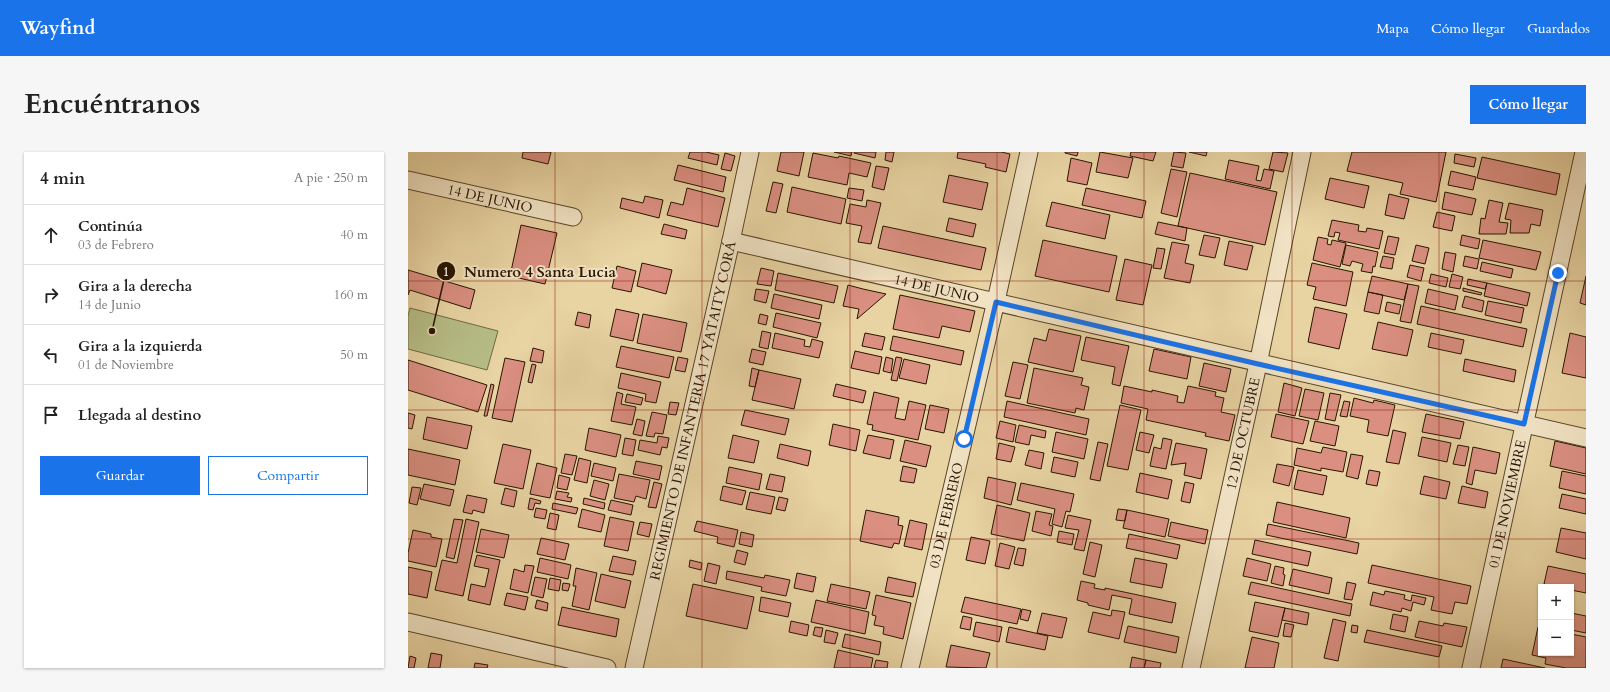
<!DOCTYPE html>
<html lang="es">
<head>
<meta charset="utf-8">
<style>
	body { margin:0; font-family:Cardo,serif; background:#f6f6f6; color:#222 }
	.controls { position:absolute; right:12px; bottom:12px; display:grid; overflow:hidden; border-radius:0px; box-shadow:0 1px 3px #0004 }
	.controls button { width:36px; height:36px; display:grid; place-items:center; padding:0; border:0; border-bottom:1px solid #e0e0e0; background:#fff; color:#222; font:20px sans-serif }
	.stop { position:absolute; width:12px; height:12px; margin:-9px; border:3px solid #1a73e8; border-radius:50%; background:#fff }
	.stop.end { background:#1a73e8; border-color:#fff; box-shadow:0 1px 4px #0008 }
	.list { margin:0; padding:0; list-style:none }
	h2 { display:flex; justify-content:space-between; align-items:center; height:52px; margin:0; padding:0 16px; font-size:17px }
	h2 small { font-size:13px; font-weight:400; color:#767676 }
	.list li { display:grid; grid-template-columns:26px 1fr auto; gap:12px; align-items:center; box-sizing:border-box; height:60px; padding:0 16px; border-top:1px solid #e0e0e0 }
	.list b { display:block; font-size:15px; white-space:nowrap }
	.list p { margin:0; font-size:13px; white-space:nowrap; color:#767676 }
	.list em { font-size:13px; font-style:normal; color:#767676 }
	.actions { display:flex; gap:8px; padding:12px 16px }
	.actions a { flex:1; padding:9px 0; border:1px solid #1a73e8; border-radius:0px; text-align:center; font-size:14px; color:#1a73e8 }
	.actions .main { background:#1a73e8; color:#fff }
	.icon { flex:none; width:22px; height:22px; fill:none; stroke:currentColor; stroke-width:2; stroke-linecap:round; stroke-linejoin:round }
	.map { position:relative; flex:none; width:1178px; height:516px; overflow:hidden; border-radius:0px }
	header { display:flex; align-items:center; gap:24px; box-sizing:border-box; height:56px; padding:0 20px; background:#1a73e8; color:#fff }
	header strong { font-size:19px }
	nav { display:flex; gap:22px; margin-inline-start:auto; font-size:14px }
	.intro { display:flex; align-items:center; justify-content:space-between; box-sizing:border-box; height:96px; padding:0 24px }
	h1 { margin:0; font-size:28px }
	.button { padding:10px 18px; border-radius:0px; background:#1a73e8; color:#fff; font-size:14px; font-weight:700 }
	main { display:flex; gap:24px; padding:0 24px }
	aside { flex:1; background:#fff; border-radius:0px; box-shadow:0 1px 3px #0004 }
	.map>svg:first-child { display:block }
	.green { fill:#b6bc85; stroke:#706942 }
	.building { fill:#da8f81; stroke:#291600 }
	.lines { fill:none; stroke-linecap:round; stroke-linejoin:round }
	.street-casing { stroke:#594528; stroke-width:19 }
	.street { stroke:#f0e2c3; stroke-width:17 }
	.route { stroke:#1a73e8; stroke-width:5 }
	.grid { fill:none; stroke:#8f2418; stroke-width:1; stroke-opacity:0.55 }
	.labels { text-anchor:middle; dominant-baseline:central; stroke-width:4; stroke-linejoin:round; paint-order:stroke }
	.street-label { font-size:14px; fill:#291600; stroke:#f0e2c3 }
	.leader { fill:none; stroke:#291600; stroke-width:1.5 }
	.callout-dot { fill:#291600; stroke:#f0e2c3; stroke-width:1.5 }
	.mark-label { font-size:12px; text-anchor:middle; font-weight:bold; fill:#fff }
	.callout-label { font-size:15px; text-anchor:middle; font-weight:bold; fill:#291600; stroke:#f0e2c3; stroke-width:4; stroke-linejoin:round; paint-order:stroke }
</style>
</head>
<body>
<header>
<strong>Wayfind</strong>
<nav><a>Mapa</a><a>Cómo llegar</a><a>Guardados</a></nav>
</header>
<div class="intro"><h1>Encuéntranos</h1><a class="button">Cómo llegar</a></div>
<main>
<aside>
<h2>4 min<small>A pie · 250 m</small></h2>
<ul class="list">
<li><svg class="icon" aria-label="ahead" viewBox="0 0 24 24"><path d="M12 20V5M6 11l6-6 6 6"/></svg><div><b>Continúa</b><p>03 de Febrero</p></div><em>40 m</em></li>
<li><svg class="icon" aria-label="right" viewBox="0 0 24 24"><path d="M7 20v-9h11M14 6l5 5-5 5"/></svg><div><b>Gira a la derecha</b><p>14 de Junio</p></div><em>160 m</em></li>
<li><svg class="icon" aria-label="left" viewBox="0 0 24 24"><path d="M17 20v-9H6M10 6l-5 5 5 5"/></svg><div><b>Gira a la izquierda</b><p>01 de Noviembre</p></div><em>50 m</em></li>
<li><svg class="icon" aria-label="arrive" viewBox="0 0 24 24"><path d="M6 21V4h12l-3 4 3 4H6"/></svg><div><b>Llegada al destino</b></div></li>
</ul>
<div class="actions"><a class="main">Guardar</a><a>Compartir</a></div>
</aside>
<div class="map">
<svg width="1178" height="516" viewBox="0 0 1178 516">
	<rect width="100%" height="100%" fill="#e8d3a2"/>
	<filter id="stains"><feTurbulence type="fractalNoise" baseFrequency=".005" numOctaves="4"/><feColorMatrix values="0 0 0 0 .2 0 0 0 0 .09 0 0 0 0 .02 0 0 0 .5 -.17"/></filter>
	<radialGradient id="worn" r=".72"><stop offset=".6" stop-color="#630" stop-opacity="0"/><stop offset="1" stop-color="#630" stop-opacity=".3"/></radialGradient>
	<path class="green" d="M2 156 90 179 79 218 0 197V164Z"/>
	<path class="building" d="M115 0H143L140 12 114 6Z
		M282 0H298L311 3 309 13 280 6Z
		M373 0H396L391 24 369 19Z
		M426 0H444L443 4Z
		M446 0H468L467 6 446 1Z
		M478 0H486L484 10 477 8Z
		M550 0H593L602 2 598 20 577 15 578 12 549 6Z
		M657 0H670L669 4 657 1Z
		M692 0 725 6 720 26 688 20Z
		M723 0H748L745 9 722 4Z
		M766 0 778 1 775 16 763 14Z
		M781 0H799L798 4Z
		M865 0 880 1 875 20 861 17Z
		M944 0H1038L1028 50 992 42 995 31 939 19Z
		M317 1 327 4 323 19 313 17Z
		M405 1 430 6 431 4 463 11 459 25 441 21 439 33 400 25Z
		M1047 2 1068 6 1066 15 1046 11Z
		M1074 5 1152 22 1148 43 1069 26Z
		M663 6 684 11 679 33 659 29Z
		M821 8 851 14 848 28 853 29 856 17 866 19 862 37 817 27Z
		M270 13 318 25 315 40 266 28Z
		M468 14 481 16 476 38 464 35Z
		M763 17 779 20 769 65 753 61Z
		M1043 19 1068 25 1065 38 1040 33Z
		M782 21 869 40 857 93 770 74Z
		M541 23 580 31 574 58 535 50Z
		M922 26 961 34 956 56 917 47Z
		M365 30 375 32 368 61 358 59Z
		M384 35 438 47 433 72 379 60Z
		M279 36 317 46 310 75 259 63 263 50 275 53Z
		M441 36 456 38 454 49 439 46Z
		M678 36 738 49 734 66 674 53Z
		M1037 40 1068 47 1064 63 1034 57Z
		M981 42 1001 47 996 67 977 63Z
		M237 44 255 48 251 66 212 56 214 46 235 51Z
		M459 48 473 51 463 92 450 90 454 74 438 71 442 52 458 55Z
		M1081 48 1095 51 1091 70 1100 71 1098 82H1071L1073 66 1077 67Z
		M644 50 702 63 697 87 638 74Z
		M1101 51 1135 58 1132 74 1123 72 1121 81H1102L1103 68 1097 67Z
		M1029 60 1047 64 1044 79 1025 75Z
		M541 66 568 72 565 85 538 79Z
		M924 68 951 73 950 79 958 80 959 76 975 79 971 97 930 88 932 81 927 80 926 85 920 84Z
		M750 70 779 76 777 89 747 82Z
		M256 72 279 78 277 87 253 82Z
		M113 73 149 81 137 132 102 124Z
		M475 74 578 96 573 118 470 96Z
		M796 83 812 86 807 106 791 103Z
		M1054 83 1072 87 1070 97 1052 93Z
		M980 84 991 86 987 103 976 101Z
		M910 85 920 87 919 92 923 93 924 88 938 91 932 115 905 108Z
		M635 88 709 104 701 140 627 124Z
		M1075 88 1133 100 1128 118 1071 106Z
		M821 89 845 94 839 118 816 113Z
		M764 90 781 93 777 111 786 113 782 131 756 126Z
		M938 93 970 100 967 115 965 114 964 121 953 119 955 112 944 109 942 114 934 112Z
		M1008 93 1021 96 1017 112 1004 109Z
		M749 96 757 97 753 117 745 116Z
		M1037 100 1048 102 1045 120 1034 117Z
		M975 104 986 106 984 117 972 115Z
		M1057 104 1071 107 1069 117 1055 114Z
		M717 107 744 113 735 153 708 148Z
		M1074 110 1105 117 1103 126 1072 119Z
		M234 111 264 118 258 142 229 134Z
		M904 111 945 120 938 154 905 147 908 135 899 133Z
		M1002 113 1016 116 1013 129 999 125Z
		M209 114 228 119 223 140 204 136Z
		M353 116 366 119 363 134 349 132Z
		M0 118 67 138 62 157 2 138 0 143Z
		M370 121 430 134 426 151 367 138Z
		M1023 122 1040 126 1038 135 1021 131Z
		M1044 122 1055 125 1052 137 1041 135Z
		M964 124 1000 132 996 148 960 140Z
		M1178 124V153L1172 151Z
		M1060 127 1079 131 1077 137 1059 133Z
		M1079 131 1122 141 1119 154 1076 144Z
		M1000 132 1011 134 1003 171 992 169Z
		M440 133 455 137 478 142 449 167 451 157 435 154Z
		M1055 136 1074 141 1073 143 1055 139Z
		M348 137 361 139 358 151 346 148Z
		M1020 137 1050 144 1047 158 1017 151Z
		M960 140 975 143 971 162 956 159Z
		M366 142 414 153 411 167 363 156Z
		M492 143 567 159 562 180 534 174 531 186 485 177Z
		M1057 144 1076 149 1074 160 1054 155Z
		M1080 149 1116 156 1113 171 1077 163Z
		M979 150 993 153 991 162 977 159Z
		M1013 154 1119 177 1115 195 1009 172Z
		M907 155 939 162 931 197 900 190Z
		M208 157 231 162 225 189 202 184Z
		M170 160 183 163 181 176 167 173Z
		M368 161 413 171 409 186 365 175Z
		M235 162 279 171 273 200 229 191Z
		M352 162 360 164 358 173 350 171Z
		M970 170 1005 178 999 204 964 197Z
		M641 177 673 184 665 220 620 210 626 186 638 189Z
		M354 179 363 181 360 197 351 195Z
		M367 181 397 188 396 194 402 195 404 187 415 190 411 206 364 196Z
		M457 181 477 185 474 198 454 194Z
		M1023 181 1056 188 1053 202 1020 195Z
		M1162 181 1178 185V226L1154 221Z
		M485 184 556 199 553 213 482 198Z
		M678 185 721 194 712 234 704 232 707 215 673 208Z
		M213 194 266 205 261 226 208 215Z
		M125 196 136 199 134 211 122 209Z
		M344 197 358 200 355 213 341 210Z
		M746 197 783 205 779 227 741 219Z
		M447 199 474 205 471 222 443 216Z
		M270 205 280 207 277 220 267 218Z
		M478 205 485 207 483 221 475 219Z
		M488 205 494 206 489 229 483 228Z
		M97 206 117 210 104 270 84 266Z
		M496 207 522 213 518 232 491 226Z
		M1057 207 1108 218 1106 230 1055 219Z
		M0 208 79 233 70 260 0 238Z
		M605 210 620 213 612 247 597 244Z
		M796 211 823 217 818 240 791 234Z
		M124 212 128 213 124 231 120 230Z
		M344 216 351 218 347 235 341 234Z
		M626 216 675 226 673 233 681 235 676 258 668 256 667 261 619 251Z
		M351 218 393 227 386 257 344 248Z
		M213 221 253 230 248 251 237 249 238 242 210 236Z
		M876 231 894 236 887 264 870 260Z
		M83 232 86 233 79 264H76Z
		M428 232 458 239 455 251 425 244Z
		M716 234 744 240V238L770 244 769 250 776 251 780 234 808 240 807 244 816 246 813 260 827 263 821 289 797 284 798 281 738 268 740 257 713 251Z
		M897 237 916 241 910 268 891 264Z
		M209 240 215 242 213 252 228 255 224 273 203 269Z
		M466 240 491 246 487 266 497 268 501 249 518 253 510 288 464 278 465 273 459 272Z
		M922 241 933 243 927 269 917 267Z
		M219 242 235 246 233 253 217 250Z
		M946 246 965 251 966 248 987 253 980 284 959 280 961 268 942 264Z
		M599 249 681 267 678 283 596 265Z
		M936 249 942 250 939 265 932 264Z
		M262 250 271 251 268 263 260 262Z
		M522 253 541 257 536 281 517 277Z
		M712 253 733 258 720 318 699 314Z
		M337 258 381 267 377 283 333 273Z
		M244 260 259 263 255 282 247 281 246 285 238 284Z
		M0 261 7 263 4 277 0 276Z
		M868 262 901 269 895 292 863 285Z
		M1018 262 1056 270 1052 287 1014 280Z
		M19 265 64 274 59 297 15 287Z
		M229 267 237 269 234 284 225 282Z
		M592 269 608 273 605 290 588 286Z
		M907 269 931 274 927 294 902 289Z
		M425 272 452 278 448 299 421 293Z
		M611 273 638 279 637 286 623 283 621 293 607 290Z
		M181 276 213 283 208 305 177 298Z
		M985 278 998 281 991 312 978 310Z
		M648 280 680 287 676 307 644 300Z
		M732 280 746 283 741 301 728 298Z
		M325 283 351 289 346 311 320 306Z
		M460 283 486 288 482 307 455 301Z
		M250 284 261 286 259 296 254 295 252 303 230 298 232 288 249 291Z
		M1014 285 1043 291 1039 310 1010 304Z
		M217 286 228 288 225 304 214 302Z
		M755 286 764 288 758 317 742 314 746 295 753 297Z
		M497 288 523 294 518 315 492 309Z
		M1147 289 1178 296V322L1142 314Z
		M690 290 700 292 692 329 682 327Z
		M591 291 607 295 603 310 588 307Z
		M768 291 799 297 793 327 776 323 778 311 763 313Z
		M95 292 123 298 115 337 86 331Z
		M372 292 403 299 400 314 369 306Z
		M1050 293 1061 295 1057 314 1045 312Z
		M915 295 939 300 935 320 913 316V319L886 313 889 296 913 301Z
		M1065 295 1092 301 1088 322 1067 318 1064 333 1058 331Z
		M0 297 52 308 47 333 0 323Z
		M621 298 636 301 633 317 617 313Z
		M157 302 169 304 164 323 153 321Z
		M943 302 955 304 950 327 938 324Z
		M646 305 670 310 667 325 643 320Z
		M171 306 183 309 179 331 166 328Z
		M228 309 254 314 251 328 225 322Z
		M129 311 149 316 142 346 122 342Z
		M186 311 208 316 205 329 183 324Z
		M869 312 886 315 881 334 865 330Z
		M495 314 509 317 506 331 492 329Z
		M321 315 354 322 351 338 318 331Z
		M890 318 919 324 915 343 886 337Z
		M961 318 972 320 969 334 958 332Z
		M1154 319 1178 324V342L1151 336Z
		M732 321 764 328 760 347 728 340Z
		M211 322 242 328 238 347 228 344 226 350 206 346Z
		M362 322 377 325 374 340 358 337Z
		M151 323 162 326 159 338 149 336Z
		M1016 324 1042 330 1038 347 1012 342Z
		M580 325 608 331 603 353 576 346Z
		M186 328 201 332 197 348 182 344Z
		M246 330 254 332 248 356 240 355Z
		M777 330 786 332 782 351 773 349Z
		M613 331 666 342 662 360 658 359 654 375 644 372 647 357 609 348Z
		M16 332 46 338 42 354 12 347Z
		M315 334 338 339 334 353 312 348Z
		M1054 334 1080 340 1077 356 1050 351Z
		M4 335 13 336 9 353 1 351Z
		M97 336 109 339 106 355 93 352Z
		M149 339 161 341 159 345 164 346 163 350 147 347Z
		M342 340 367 345 363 362 338 357Z
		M1154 342 1178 347V362L1151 356Z
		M59 343 79 347 76 361 65 358 64 362 55 360Z
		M371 345 380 347 377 359 368 357Z
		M122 346 133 349 132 352 127 351 125 358 120 357Z
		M176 346 197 351 196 357 175 352Z
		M203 348 225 353 223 363 200 358Z
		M869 350 942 366 938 386 865 370Z
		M145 351 170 356 168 362 144 357Z
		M589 353 622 361 616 389 583 382Z
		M128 356 139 358 137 367 126 365Z
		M174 357 197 363 193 380 170 375Z
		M710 357 719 358 717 369 708 368Z
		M458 358 491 365 490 373 495 374 491 392 486 391 484 396 452 389Z
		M719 358 761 367 757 385 715 376Z
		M628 359 644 362 641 373 645 374 643 384 624 379Z
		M142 361 151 363 148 378 139 376Z
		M660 363 683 368 676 399 666 397 671 378 657 376Z
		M202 365 226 370 220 399 196 394Z
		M46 367 55 368 46 407 38 405Z
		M58 367 71 370 55 444 27 438 34 408 49 411Z
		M502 368 519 372 514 398 496 394Z
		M289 369 330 378 326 395 309 391 310 385 286 379Z
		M232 370 244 372 241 385 229 382Z
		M763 370 800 378 797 392 760 384Z
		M860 372 951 391 949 402 858 383Z
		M1153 376 1178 381V407L1148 400Z
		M73 377 101 383 96 406 68 400Z
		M5 378 23 382V385L34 387 28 415 0 409V401Z
		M651 379 666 382 664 393 649 390Z
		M333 380 346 383 344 395 331 392Z
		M721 382 772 393 769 407 718 396Z
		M563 385 582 389 577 412 558 408Z
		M133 386 161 392 157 408 129 402Z
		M847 388 903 400 900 414 844 402Z
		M682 390 694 393 687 425 675 422Z
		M592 391 607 395 601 417 587 414Z
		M610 396 618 397 615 414 606 412Z
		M329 398 340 401 337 413 326 410Z
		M69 403 92 408 82 453 60 448 63 432 77 435 81 417 66 414Z
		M205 404 228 409 225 423 201 419Z
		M132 406 163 413 160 427 129 420Z
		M727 406 759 412 754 436 722 430Z
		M839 406 863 412 859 429 835 424Z
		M282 408 294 411 293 418 281 415Z
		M300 411 312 414 308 432 296 429Z
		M117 413 126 414 120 441 102 437 106 417 116 420Z
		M964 413 1063 434 1059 452 1047 450 1044 462 1023 458 1026 445 960 431Z
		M867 414 876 416 875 422 877 423 875 434 863 431Z
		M1140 414 1178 422V441L1163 438V435H1149L1136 432Z
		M0 415 24 420 19 446 0 442Z
		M168 416 189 421 181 458 164 454 168 434H165Z
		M885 417 924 426 921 442 881 433Z
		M319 419 356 426 357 423 382 428 378 444 353 439 354 435 318 427Z
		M389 421 408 425 405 440 386 436Z
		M193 422 223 429 217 456 187 449Z
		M127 425 139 427 135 446 123 443Z
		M480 425 508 431 505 445 477 440Z
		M142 426 153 428 151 439 140 437Z
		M673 429 687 432 686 436 697 438V436L768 451 764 471 721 462 724 447 704 443 701 458 680 453V451L669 448Z
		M843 430 944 452 942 464 840 442Z
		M939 430 948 432 944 448 936 447Z
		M155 431 162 432 160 439 154 438Z
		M285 432 346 445 339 477 278 464Z
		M423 432 462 440 458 457 419 449Z
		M977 439 997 443 996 447 1003 449 1004 443 1018 446 1016 453 1005 450 1003 459 994 456 993 460 962 453 965 440 976 443Z
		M99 441 120 445 117 458 96 453Z
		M468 443 503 451 495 487 475 482 476 475 466 473 468 464 464 463Z
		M353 445 383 451 380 465 351 459Z
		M557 445 613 457 609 472 553 460Z
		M129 448 140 451 139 459 127 456Z
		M408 448 461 460 457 482 403 470Z
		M847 450 877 456 870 485 841 479Z
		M154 455 211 467 208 485 150 473Z
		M877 456 901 461 899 473 874 468Z
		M614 457 623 459 620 469 612 467Z
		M704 458 717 460 711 487 680 480 685 460 703 464Z
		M634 461 659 466 654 486 629 481Z
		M1163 461 1178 464V481L1163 478Z
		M985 462 1000 465 997 480 982 477Z
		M555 464 564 466 562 478 552 476Z
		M925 467 938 470 930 509 916 506Z
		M383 469 401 473 399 484 381 480Z
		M1011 469 1035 474 1036 471 1059 475 1054 495 1007 485Z
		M568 470 594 475 591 490 565 484Z
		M877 471 886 473 883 485 875 484Z
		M944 473 950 474 949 481 943 480Z
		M720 474 771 485 768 501 716 490Z
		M407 475 415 476 413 485 405 483Z
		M601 475 640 484 637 498 598 490Z
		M1130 475H1133V501H1163V482L1178 485V516H1158L1137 512 1138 506 1124 503Z
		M418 478 430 481 427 492 416 490Z
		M959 478 1034 494 1031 505 956 490Z
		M437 482 473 490 471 503 434 495Z
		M844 485 871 491 866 516H837Z
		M543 493 582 501 578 516 538 515Z
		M430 498 465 506 463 516H426Z
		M23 501 34 503 32 516H20Z
		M2 504 8 506 6 516H0Z
		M724 505 738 508 736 516H722Z
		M1095 507 1137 516H1093Z
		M468 508 480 510 479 516H466Z
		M738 508 753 511 752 516H736Z
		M67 511 80 513 79 516H66Z"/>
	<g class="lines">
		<g class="street-casing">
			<g id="street">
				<path id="s1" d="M0 28 165 65"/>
				<path id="s2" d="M323 89 1178 286"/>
				<path d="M0 470 199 516"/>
				<path id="s3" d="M226 516 323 89 342 0"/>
				<path id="s4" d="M502 516 588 149 621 0"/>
				<path id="s5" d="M783 516 850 212 894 0"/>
				<path id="s6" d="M1063 516 1176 0"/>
			</g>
		</g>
		<use href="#street" class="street"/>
	</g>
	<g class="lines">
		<path class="route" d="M556 287 588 150 850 212 1116 272 1150 121"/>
	</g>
	<path class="grid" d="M147 0V516M294 0V516M442 0V516M589 0V516M736 0V516M884 0V516M1031 0V516M0 129H1178M0 258H1178M0 387H1178"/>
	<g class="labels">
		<g class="street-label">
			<text stroke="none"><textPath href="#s1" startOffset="84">14 DE JUNIO</textPath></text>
			<text stroke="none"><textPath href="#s2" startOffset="211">14 DE JUNIO</textPath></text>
			<text stroke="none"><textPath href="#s3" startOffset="264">REGIMIENTO DE INFANTERIA 17 YATAITY CORÁ</textPath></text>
			<text stroke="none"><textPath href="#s5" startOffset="240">12 DE OCTUBRE</textPath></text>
			<text stroke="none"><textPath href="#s6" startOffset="168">01 DE NOVIEMBRE</textPath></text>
			<text stroke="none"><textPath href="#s4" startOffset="157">03 DE FEBRERO</textPath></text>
		</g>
	</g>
	<path class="leader" d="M24 179L38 119"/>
	<g class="callout-dot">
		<circle cx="24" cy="179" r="4"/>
		<circle cx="38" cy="119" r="10"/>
	</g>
	<g class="mark-label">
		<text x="38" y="124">1</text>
	</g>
	<g class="callout-label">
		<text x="132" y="125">Numero 4 Santa Lucia</text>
	</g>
	<rect width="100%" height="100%" filter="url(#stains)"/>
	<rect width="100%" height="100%" fill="url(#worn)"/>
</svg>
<div class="controls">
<button>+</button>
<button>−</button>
</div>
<div class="stop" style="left:556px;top:287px"></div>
<div class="stop end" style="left:1150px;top:121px"></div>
</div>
</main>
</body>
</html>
